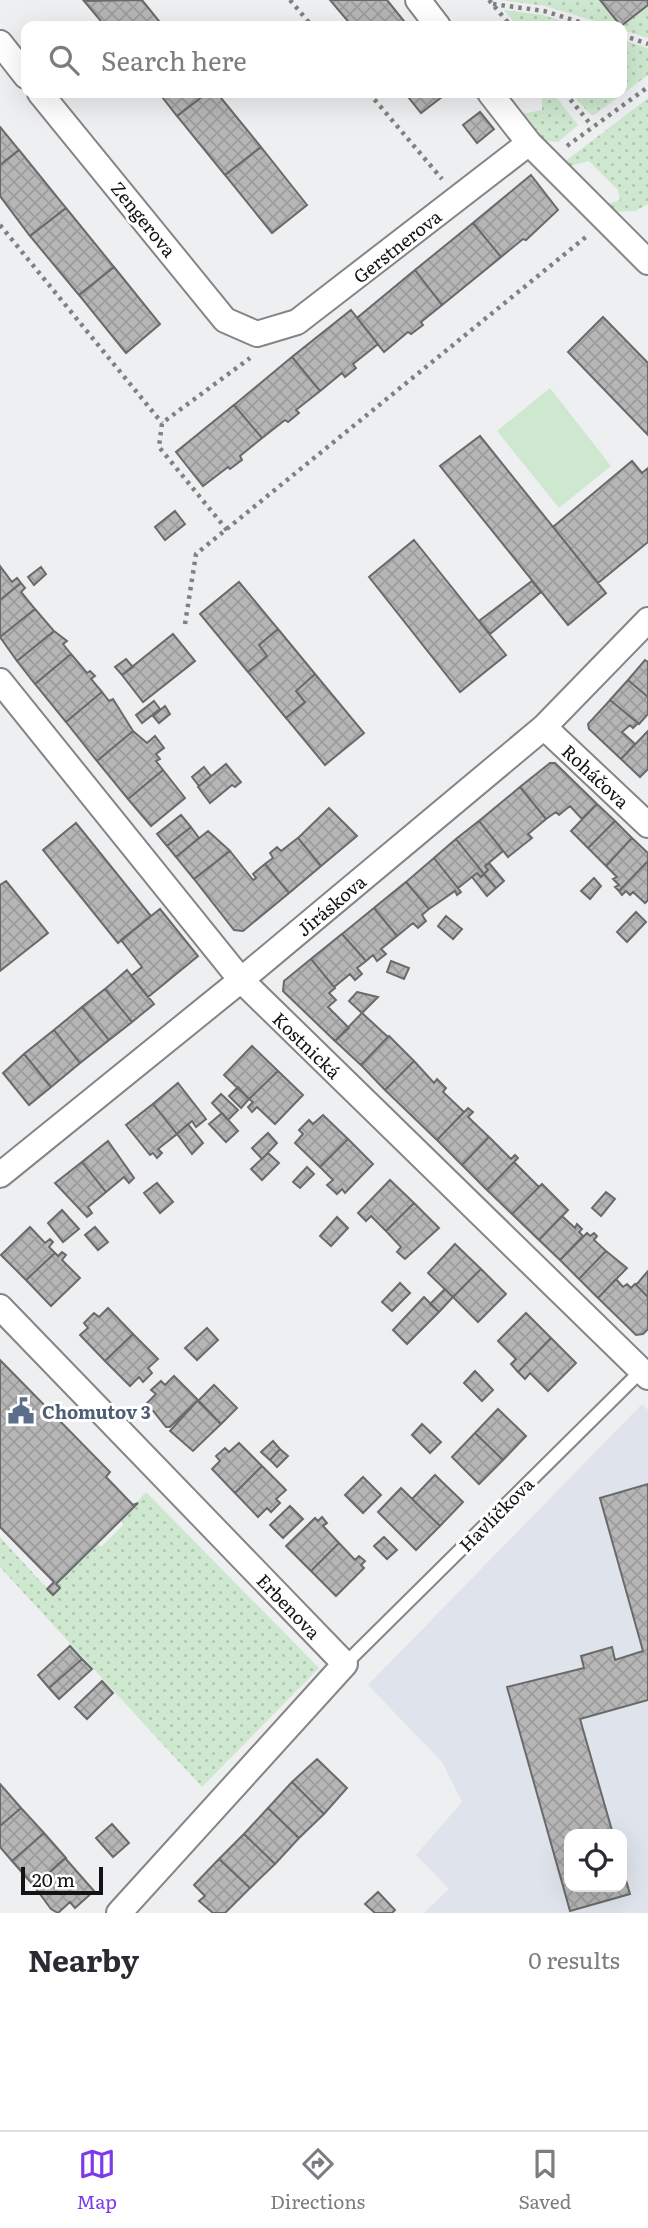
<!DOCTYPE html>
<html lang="en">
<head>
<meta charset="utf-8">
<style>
	body { margin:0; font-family:Literata,serif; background:#f2f2f3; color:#2b2b33 }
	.controls { position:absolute; right:21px; bottom:21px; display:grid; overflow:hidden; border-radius:14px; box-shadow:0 7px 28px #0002 }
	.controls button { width:63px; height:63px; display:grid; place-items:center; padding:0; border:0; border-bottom:2px solid #e1e1e2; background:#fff; color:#2b2b33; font:35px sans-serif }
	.scale { position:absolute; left:21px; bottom:18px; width:82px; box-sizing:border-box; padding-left:7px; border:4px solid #131313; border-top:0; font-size:19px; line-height:24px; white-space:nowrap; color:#131313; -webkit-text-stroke:5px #fff; paint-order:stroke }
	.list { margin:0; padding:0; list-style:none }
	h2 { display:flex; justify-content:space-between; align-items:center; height:91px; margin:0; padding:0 28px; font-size:30px }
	h2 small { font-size:23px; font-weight:400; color:#7c7c81 }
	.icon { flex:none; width:38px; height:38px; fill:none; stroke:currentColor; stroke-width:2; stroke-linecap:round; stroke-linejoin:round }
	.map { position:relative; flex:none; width:648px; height:1913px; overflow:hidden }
	.search { position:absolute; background:#fff; box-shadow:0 7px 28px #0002; left:21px; right:21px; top:21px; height:77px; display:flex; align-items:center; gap:18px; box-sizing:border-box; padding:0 24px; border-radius:14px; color:#7c7c81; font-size:26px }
	.sheet { height:217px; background:#fff }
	nav { display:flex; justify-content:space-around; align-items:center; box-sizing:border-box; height:98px; border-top:2px solid #e1e1e2; background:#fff; font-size:19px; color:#7c7c81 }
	nav a { display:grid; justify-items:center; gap:4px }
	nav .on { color:#7c3aed }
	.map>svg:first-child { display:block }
	.built { fill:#dfe3eb; fill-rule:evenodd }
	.grass { fill:url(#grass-dots) }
	.garden { fill:#cee8cf }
	.building { fill:url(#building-cross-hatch); stroke:#6b6a6b; stroke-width:2 }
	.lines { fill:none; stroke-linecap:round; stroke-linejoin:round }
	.lane-casing { stroke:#858586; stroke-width:16 }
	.street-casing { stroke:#858586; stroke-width:28 }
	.path { stroke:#808181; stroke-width:4.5; stroke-dasharray:3.5 5; stroke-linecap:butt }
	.lane { stroke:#fff; stroke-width:12 }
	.street { stroke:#fff; stroke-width:24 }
	.labels { text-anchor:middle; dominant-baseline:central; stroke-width:6; stroke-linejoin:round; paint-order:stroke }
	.street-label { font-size:18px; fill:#131313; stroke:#fff }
	.service-label { font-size:18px; font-weight:bold; fill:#4e5e75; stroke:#fff; text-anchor:start }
</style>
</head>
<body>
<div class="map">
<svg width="648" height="1913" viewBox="0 0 648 1913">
	<defs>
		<pattern id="grass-dots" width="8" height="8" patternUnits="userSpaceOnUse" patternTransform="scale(1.75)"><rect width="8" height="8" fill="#cee8cf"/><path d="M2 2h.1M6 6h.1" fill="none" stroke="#b0c6b1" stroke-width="1.8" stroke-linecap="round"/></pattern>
		<pattern id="building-cross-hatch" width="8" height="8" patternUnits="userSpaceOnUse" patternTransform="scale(1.75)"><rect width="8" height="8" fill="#b6b6b7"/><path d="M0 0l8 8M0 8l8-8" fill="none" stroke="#9c9c9c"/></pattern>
	</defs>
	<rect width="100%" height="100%" fill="#eeeff0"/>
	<path class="built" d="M642 1404 648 1410V1913H424L449 1889 416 1855 462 1802 442 1762 368 1685ZM569 1834H622V1887H569Z"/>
	<path class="grass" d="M501 0H600L621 26 648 5V38L622 30V26H611L545 6Z
		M504 10 543 15 578 26H517Z
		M622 40 648 48V75L594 115 590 114 571 93H622Z
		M537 93H553L578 125 558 142 543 141 522 114 542 110V99Z
		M648 98V204L635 211 612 212 604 205 620 200 618 190 589 161 567 167V160Z
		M146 1492 319 1668 202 1787 0 1567V1537L53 1595 56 1584 97 1543 101 1547 124 1524 121 1520Z"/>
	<path class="garden" d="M550 388 611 466 559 508 497 431Z"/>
	<path class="building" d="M142 0 163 26H105L84 1Z
		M330 0H387L408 26H352Z
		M600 0H648V5L621 26Z
		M159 93H207L177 116Z
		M207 93H217L261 147 225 175 177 116Z
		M405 93H447L421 113Z
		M480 112 494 129 477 143 463 125Z
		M0 127 19 150 0 165Z
		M261 147 307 205 272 233 225 175Z
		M19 150 66 208 30 236 0 196V165Z
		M531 175 558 210 526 240 523 239 501 257 473 223Z
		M66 208 114 267 79 295 30 236Z
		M473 223 501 257 442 305 415 270Z
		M114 267 160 324 126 353 79 295Z
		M415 270 442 305 421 322 423 325 411 334 408 332 384 352 357 318Z
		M351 310 378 344 353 364 356 368 345 377 342 373 320 391 292 357Z
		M603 317 648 363V435L568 352Z
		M292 357 320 391 296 410 299 413 288 422 285 420 262 438 234 405Z
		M234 405 262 438 240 456 242 460 230 469 228 467 203 486 176 452Z
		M480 436 606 593 568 625 440 466Z
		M632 461 642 473 648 468V542L598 583 553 527Z
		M175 511 185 524 165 540 155 527Z
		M414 540 506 655 460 692 369 577Z
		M0 566 12 582 17 578 21 583 0 600Z
		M41 567 46 574 34 585 28 577Z
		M532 581 541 592 490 634 479 621Z
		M239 582 278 629 259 645 267 656 248 672 200 614Z
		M21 583 25 588 21 592 35 609 0 637V600Z
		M35 609 54 631 17 661 0 637Z
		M278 629 315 674 296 691 305 702 286 718 248 672 267 656 259 645Z
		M54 631 67 641 63 644 71 654 35 684 17 661Z
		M173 634 195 661 143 702 122 675Z
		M71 654 87 673 90 671 95 676 91 679 102 692 66 722 35 684Z
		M126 659 133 667 122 675 115 667Z
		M645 660 648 662V697L628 680Z
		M315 674 364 733 325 765 286 718 305 702 296 691Z
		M628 680 648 697V714L639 724 610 700Z
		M102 692 109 701 113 699 133 731 97 761 66 722Z
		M610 700 638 723 633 728 630 725 622 732 635 744 621 759 589 729 588 724Z
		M154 701 160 709 142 723 136 715Z
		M165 706 170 714 159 723 153 716Z
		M133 731 147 743 155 736 164 748 156 754 160 759 156 761 163 770 128 799 97 761Z
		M648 731V769L640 777 621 759Z
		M550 763H555L597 804 582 819 570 806 559 815 556 812 546 819 520 787Z
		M226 764 241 782 235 787 232 785 210 803 198 787Z
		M204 767 211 776 199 786 192 777Z
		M163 770 185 798 151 826 128 799Z
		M520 787 546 819 528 834 532 838 508 857 479 821Z
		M597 804 615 821 588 848 571 831Z
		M329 808 357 836 321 866 298 838Z
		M181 815 191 827 167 846 157 834Z
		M479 821 503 851 485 866 488 870 484 874 456 839Z
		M615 821 632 838 606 866 588 848Z
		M76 823 151 916 118 943 43 850Z
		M191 827 199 838 176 857 167 846Z
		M208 831 230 851 194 879 176 857Z
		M298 838 321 866 289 893 265 864 273 858 270 853 277 847 281 851Z
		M632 838 648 853V861L619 891 615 887 619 885 613 879 617 877 606 866Z
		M456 839 484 874 481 877 477 873 458 888 434 858Z
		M230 851 253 880 256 878 253 874 265 864 289 893 243 931 234 930 194 879Z
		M434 858 461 892 457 895 455 891 429 909 406 882Z
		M648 861V900L645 903 633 892 630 895 626 891 622 895 619 891Z
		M489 863 504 881 496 888 484 874 488 870 485 866Z
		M477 873 481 877 484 874 496 888 487 896 472 877Z
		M594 878 601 886 590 899 581 891Z
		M6 881 48 933 0 971V885Z
		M406 882 429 909 422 915 426 921 418 928 413 923 397 936 374 908Z
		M374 908 397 936 381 949 386 954 377 961 373 955 366 961 342 934Z
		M160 909 198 956 148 997 131 976 142 967 121 940Z
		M636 912 646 922 627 942 617 932Z
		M446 916 462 929 453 939 438 926Z
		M342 934 366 961 357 968 362 974 355 980 350 974 334 987 311 959Z
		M311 959 335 988 329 993 336 1000 328 1007 349 1028 335 1041 283 991 284 981Z
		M391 961 409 968 404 979 387 972Z
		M127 970 154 1004 132 1022 105 989Z
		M105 989 132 1022 109 1040 82 1007Z
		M357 992 378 997 362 1013 349 1001Z
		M82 1007 109 1040 80 1063 54 1030Z
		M362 1013 388 1037 361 1065 335 1041Z
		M54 1030 80 1063 51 1087 24 1054Z
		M389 1036 414 1061 385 1090 361 1065Z
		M252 1046 278 1071 249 1099 224 1075Z
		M24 1054 51 1087 29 1105 3 1073Z
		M414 1061 434 1083 437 1079 446 1088 443 1092 464 1112 437 1140 385 1090Z
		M278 1071 303 1095 275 1124 257 1107 252 1112 248 1107 253 1102 249 1099Z
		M178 1083 206 1119 196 1127 192 1121 177 1134 153 1104Z
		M238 1087 249 1099 241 1108 229 1096Z
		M221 1094 238 1110 228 1120 212 1103Z
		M153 1104 177 1134 158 1149 162 1153 157 1158 153 1153 150 1155 126 1125Z
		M468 1108 473 1112 468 1117 489 1137 462 1165 437 1140Z
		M222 1113 238 1131 226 1142 209 1124Z
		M323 1115 348 1139 320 1167 295 1143 303 1134 299 1130 309 1120 313 1124Z
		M188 1124 203 1143 192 1154 177 1134Z
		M268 1133 277 1143 262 1159 252 1148Z
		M489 1137 511 1159 515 1155 518 1158 487 1190 462 1165Z
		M348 1139 373 1164 345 1193 342 1189 337 1194 327 1185 333 1180 320 1167Z
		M108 1141 134 1178 129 1183 124 1177 106 1192 82 1162Z
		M268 1153 279 1163 262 1180 251 1169Z
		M82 1162 106 1192 88 1207 92 1213 87 1217 55 1183Z
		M514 1162 539 1187 512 1214 487 1190Z
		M307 1167 314 1174 300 1188 293 1182Z
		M390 1180 414 1203 386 1231 371 1216 366 1221 358 1213Z
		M157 1183 173 1202 160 1213 144 1193Z
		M542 1184 568 1210 539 1240 512 1214Z
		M606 1192 615 1199 601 1216 592 1208Z
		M414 1203 439 1228 405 1259 397 1252 401 1247 386 1231Z
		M62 1210 79 1229 63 1242 48 1223Z
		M562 1216 575 1228 577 1224 582 1229 579 1232 583 1236 560 1260 539 1240Z
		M337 1217 348 1228 331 1246 320 1236Z
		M30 1227 45 1243 50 1239 53 1242 49 1247 55 1253 26 1280 1 1255Z
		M95 1227 108 1242 98 1250 85 1235Z
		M587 1233 590 1236 594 1233 597 1236 594 1240 606 1251 579 1279 560 1260Z
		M455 1244 481 1269 453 1297 428 1273Z
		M606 1251 627 1268 598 1298 579 1279Z
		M62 1252 66 1255 62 1260 80 1278 51 1306 26 1280 55 1253 58 1256Z
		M481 1269 506 1294 478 1322 453 1297Z
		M648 1271V1297L636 1285Z
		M616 1279 623 1287 627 1284 631 1288 635 1284 648 1297V1329L643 1334 636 1335 598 1298Z
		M400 1283 410 1293 392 1311 382 1302Z
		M445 1289 453 1297 439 1312 430 1304Z
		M424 1297 439 1312 407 1344 393 1330Z
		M108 1308 133 1334 105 1361 80 1335 88 1328 84 1323 94 1313 99 1317Z
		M526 1313 551 1338 518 1372 511 1364 516 1359 498 1341Z
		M207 1328 218 1340 197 1360 185 1348Z
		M133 1334 158 1359 148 1368 152 1373 143 1382 139 1377 130 1386 105 1361Z
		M551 1338 576 1363 548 1391 530 1373 525 1379 518 1372Z
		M0 1360 110 1472 106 1477 133 1505 138 1503 56 1584 60 1588 53 1595 47 1589 54 1582 0 1527Z
		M475 1371 493 1390 482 1401 464 1383Z
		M174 1376 198 1400 170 1427H166L147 1403 156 1394 151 1390 161 1381 165 1385Z
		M214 1385 237 1408 221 1424 198 1401Z
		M198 1400 221 1424 193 1451 170 1431Z
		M498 1409 526 1436 503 1460 475 1433Z
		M422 1424 441 1442 430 1453 412 1435Z
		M475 1433 503 1460 479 1484 452 1457Z
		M273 1441 280 1449 270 1460 261 1452Z
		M239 1443 262 1466 235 1493 212 1469 220 1461 216 1456 225 1448 229 1452Z
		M280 1449 288 1456 277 1467 270 1460Z
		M262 1466 286 1490 276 1499 280 1503 271 1512 267 1508 258 1517 235 1493Z
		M435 1475 463 1502 440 1526 412 1499Z
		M363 1477 381 1495 363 1513 345 1495Z
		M648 1484V1700L580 1719 613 1834H569V1887H622V1866L630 1894 570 1911 507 1687 584 1668 581 1656 612 1647 615 1660 643 1651 600 1498Z
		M401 1488 440 1526 416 1550 378 1512Z
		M290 1506 303 1519 283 1538 270 1525Z
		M322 1517 327 1523 323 1526 339 1543 311 1571 286 1546 315 1518 318 1521Z
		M384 1537 397 1550 387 1559 374 1546Z
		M339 1543 355 1560 359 1556 365 1561 361 1565 364 1568 336 1596 311 1571Z
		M70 1646 82 1659 49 1688 38 1675Z
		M82 1659 92 1669 59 1699 49 1688Z
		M102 1681 113 1693 87 1719 75 1707Z
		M317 1759 347 1788 324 1814 292 1782Z
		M292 1782 324 1814 299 1838 268 1808Z
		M0 1784 21 1808 0 1826Z
		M21 1808 44 1833 12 1861 0 1847V1826Z
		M268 1808 299 1838 275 1864 244 1834Z
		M112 1824 129 1843 113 1857 96 1838Z
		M44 1833 66 1858 34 1886 12 1861Z
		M244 1834 275 1864 250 1888 219 1859Z
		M65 1858 94 1891 75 1908 70 1902 58 1913 51 1909 34 1886Z
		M219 1859 250 1888 225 1913H213L199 1901 205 1896 194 1885Z
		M378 1892 395 1910 392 1913H375L365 1904Z"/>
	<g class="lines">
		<g class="lane-casing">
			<path id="lane" d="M345 1664 642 1370"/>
		</g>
		<g class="street-casing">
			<path id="street" d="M418 0 438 26
				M0 43 26 76
				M40 93 225 320 257 334 297 322 529 143
				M490 93 529 143 648 262
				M0 681 241 980 648 1377
				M544 727 648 825
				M0 1175 241 980 544 727 648 620
				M0 1307 345 1664 119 1913"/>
		</g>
		<path class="path" d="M290 0 312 26
			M489 0 511 26
			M493 4 544 11 593 26
			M622 35 648 44
			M369 93 442 179
			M565 93 592 126
			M567 146 648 87
			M0 225 162 423
			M227 530 159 447 162 423 250 358
			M185 624 196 554 587 236"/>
		<use href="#lane" class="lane"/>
		<use href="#street" class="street"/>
	</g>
	<defs>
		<g id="civic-bare" transform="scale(2.1)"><path d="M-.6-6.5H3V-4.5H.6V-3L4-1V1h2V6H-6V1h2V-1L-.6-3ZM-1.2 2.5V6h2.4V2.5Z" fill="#5c6f8a" stroke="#fff" stroke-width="2.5" paint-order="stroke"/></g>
	</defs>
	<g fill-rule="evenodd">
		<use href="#civic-bare" x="21" y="1411"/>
	</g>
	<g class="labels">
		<g class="street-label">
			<text transform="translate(144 219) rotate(51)">Zengerova</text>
			<text transform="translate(397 246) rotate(-38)">Gerstnerova</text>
			<text transform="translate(596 776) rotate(43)">Roháčova</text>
			<text transform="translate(331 905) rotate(-40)">Jiráskova</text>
			<text transform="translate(307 1045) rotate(44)">Kostnická</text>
			<text transform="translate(496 1514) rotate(-45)">Havlíčkova</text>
			<text transform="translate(289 1606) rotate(46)">Erbenova</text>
		</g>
		<g class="service-label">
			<text x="42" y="1411">Chomutov 3</text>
		</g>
	</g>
</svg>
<div class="controls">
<button><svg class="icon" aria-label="locate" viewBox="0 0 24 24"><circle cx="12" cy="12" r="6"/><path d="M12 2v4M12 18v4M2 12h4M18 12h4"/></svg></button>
</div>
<div class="scale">20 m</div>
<div class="search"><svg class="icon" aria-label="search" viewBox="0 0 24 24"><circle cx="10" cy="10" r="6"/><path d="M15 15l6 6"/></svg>Search here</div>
</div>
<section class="sheet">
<h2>Nearby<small>0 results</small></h2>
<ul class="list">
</ul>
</section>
<nav>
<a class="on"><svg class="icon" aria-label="map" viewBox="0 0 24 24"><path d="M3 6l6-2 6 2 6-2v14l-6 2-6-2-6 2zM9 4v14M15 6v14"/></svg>Map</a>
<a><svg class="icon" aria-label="directions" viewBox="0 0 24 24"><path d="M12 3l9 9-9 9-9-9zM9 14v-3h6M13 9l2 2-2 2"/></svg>Directions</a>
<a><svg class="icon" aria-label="saved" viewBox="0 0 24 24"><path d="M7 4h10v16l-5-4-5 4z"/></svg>Saved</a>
</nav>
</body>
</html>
